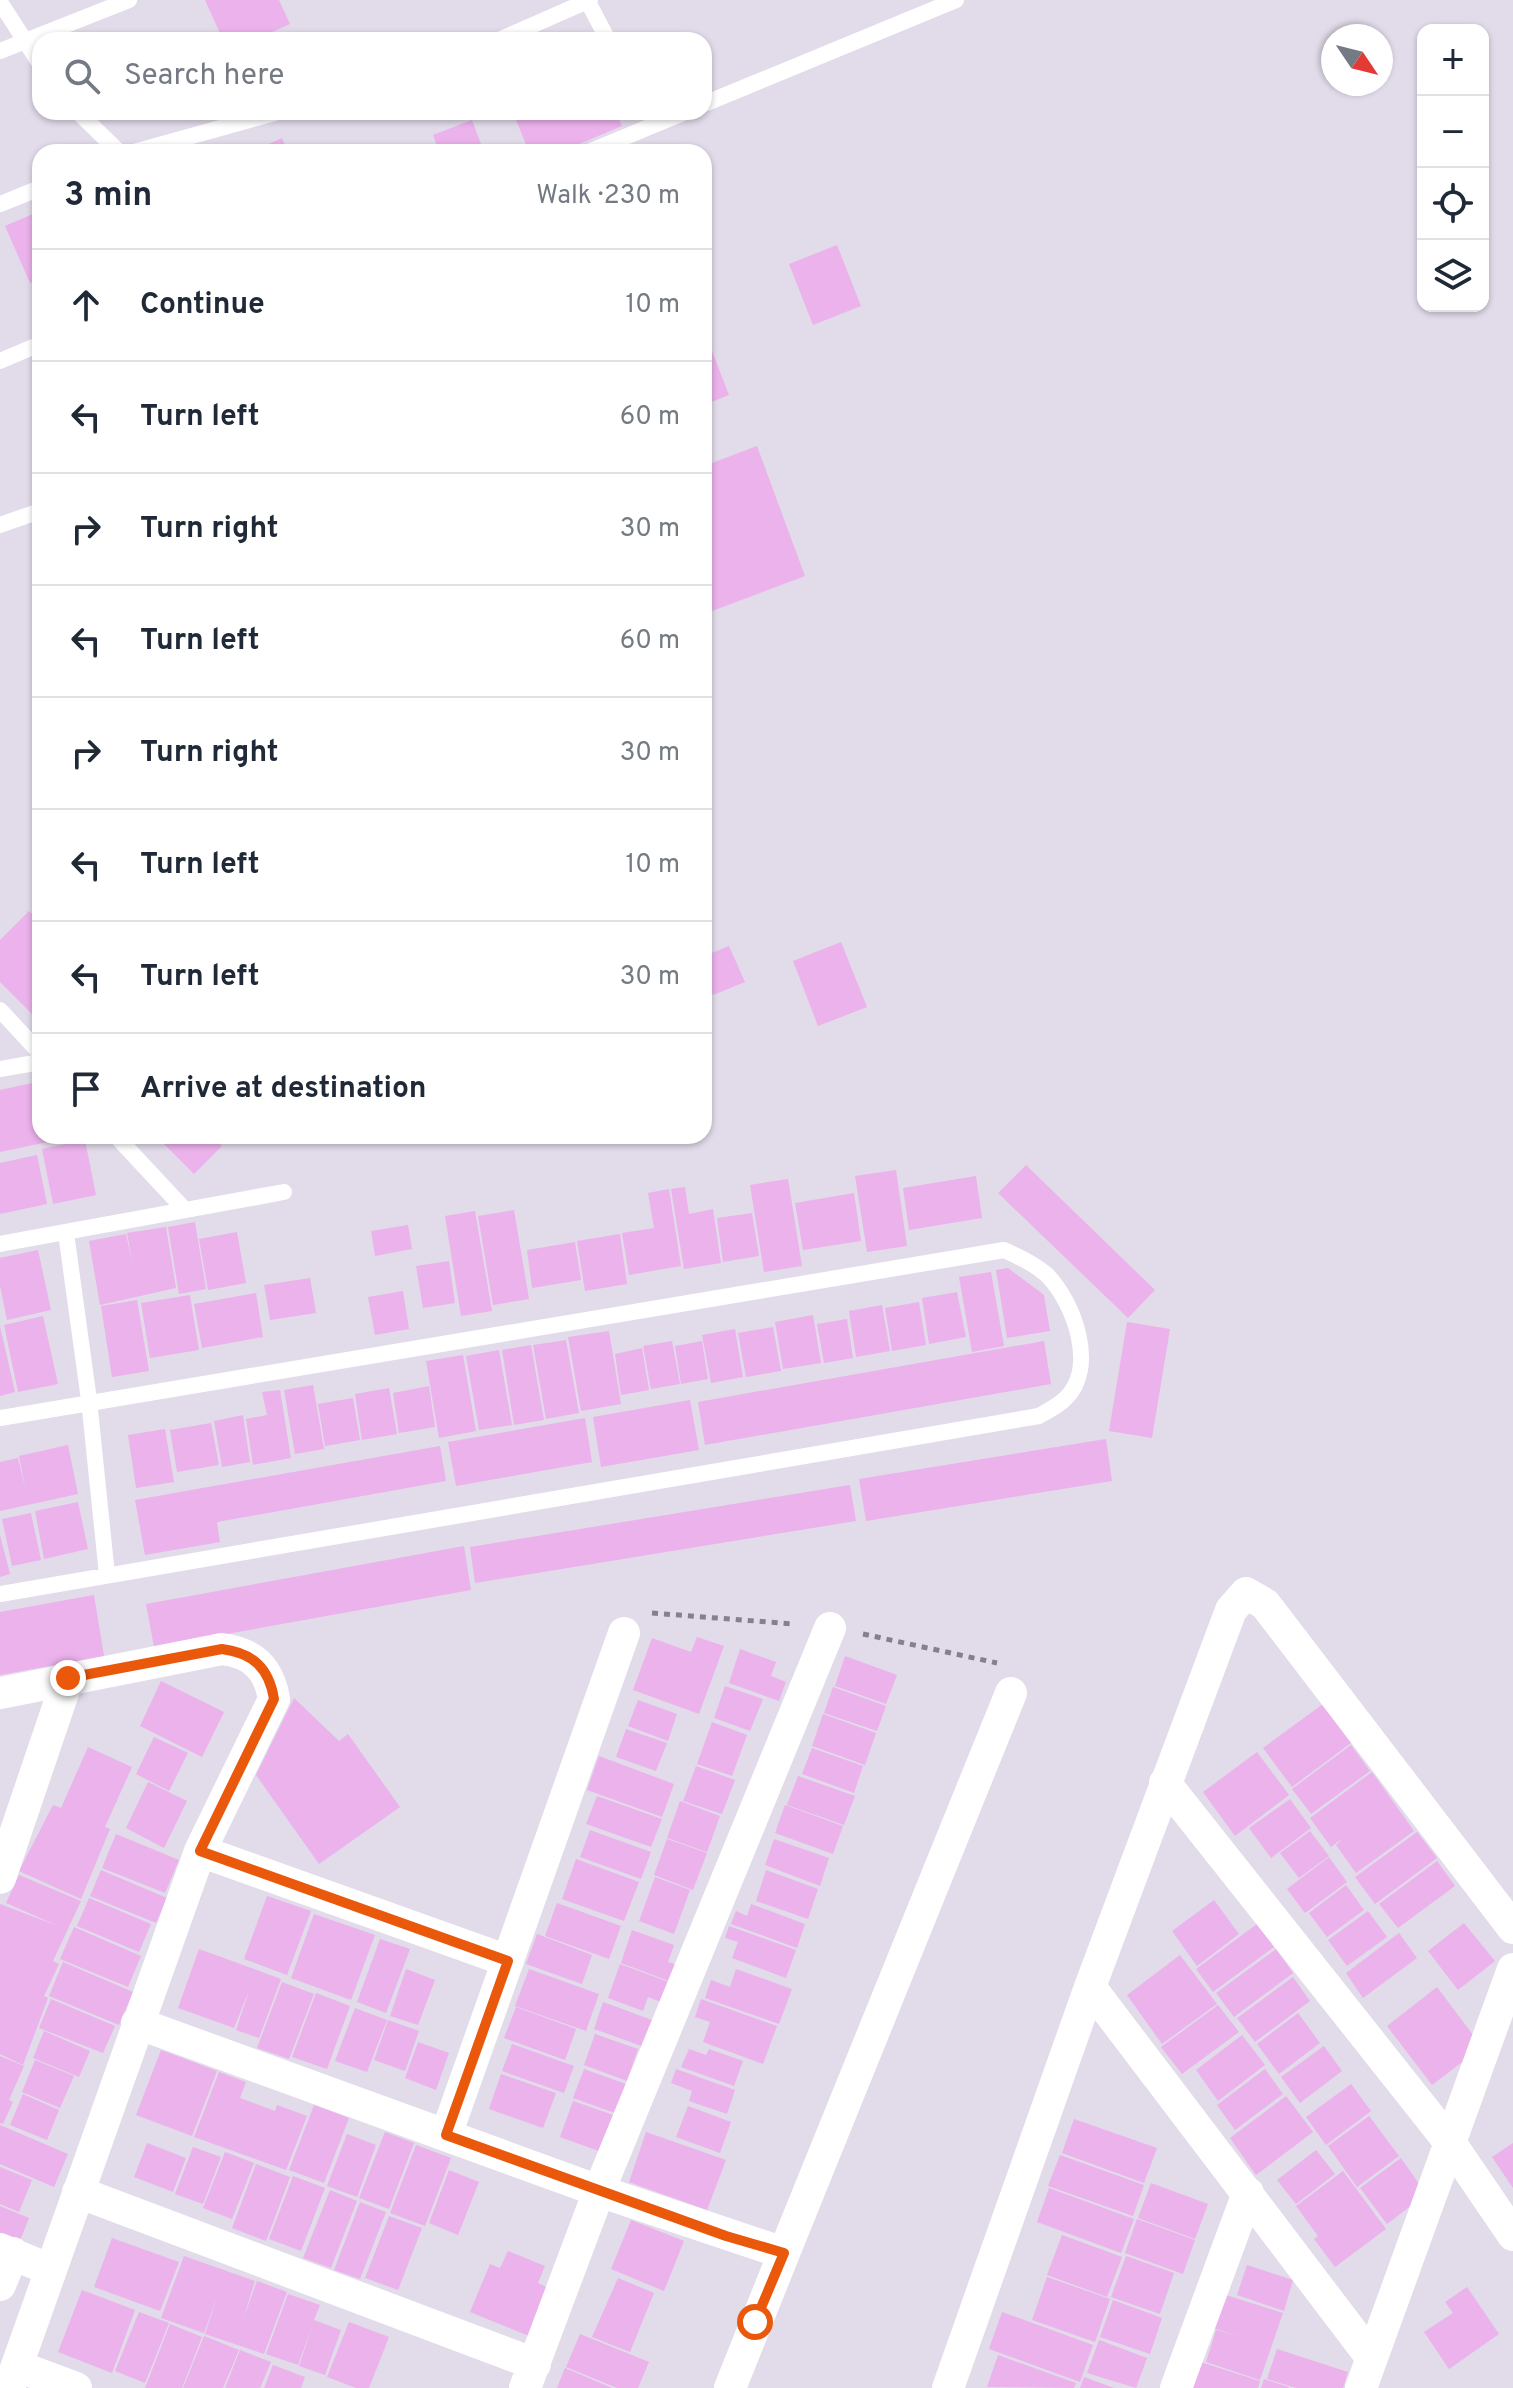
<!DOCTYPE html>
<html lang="en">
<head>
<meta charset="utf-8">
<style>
	body { margin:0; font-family:Overpass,sans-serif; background:#f6f6f7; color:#1f2937 }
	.controls { position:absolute; right:24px; top:24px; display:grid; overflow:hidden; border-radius:16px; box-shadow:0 2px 6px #0004 }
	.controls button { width:72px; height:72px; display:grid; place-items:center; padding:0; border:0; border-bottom:2px solid #e0e1e3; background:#fff; color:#1f2937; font:40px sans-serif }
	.compass { position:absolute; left:1321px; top:24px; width:72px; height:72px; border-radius:50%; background:#fff; box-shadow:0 2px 6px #0004; rotate:125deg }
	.stop { position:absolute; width:24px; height:24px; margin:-18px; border:6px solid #ea580c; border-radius:50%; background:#fff }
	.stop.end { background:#ea580c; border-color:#fff; box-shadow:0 2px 8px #0008 }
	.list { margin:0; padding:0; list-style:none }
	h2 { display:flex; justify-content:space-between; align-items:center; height:104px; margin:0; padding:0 32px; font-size:34px }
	h2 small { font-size:26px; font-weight:400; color:#747a83 }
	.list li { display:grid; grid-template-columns:52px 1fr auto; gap:24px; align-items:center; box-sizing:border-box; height:112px; padding:0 32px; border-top:2px solid #e0e1e3 }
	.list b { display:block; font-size:30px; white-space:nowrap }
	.list em { font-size:26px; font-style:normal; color:#747a83 }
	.icon { flex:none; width:44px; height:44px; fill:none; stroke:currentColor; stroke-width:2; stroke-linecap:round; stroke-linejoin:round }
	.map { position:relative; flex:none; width:1513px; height:2388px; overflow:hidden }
	.search { position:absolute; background:#fff; box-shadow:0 2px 6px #0004; left:32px; top:32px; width:680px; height:88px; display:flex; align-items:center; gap:20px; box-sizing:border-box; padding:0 28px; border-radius:24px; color:#747a83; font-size:30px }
	.panel { position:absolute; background:#fff; box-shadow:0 2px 6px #0004; left:32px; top:144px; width:680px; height:1000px; border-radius:24px }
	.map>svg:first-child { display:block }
	.building { fill:#ebb2eb }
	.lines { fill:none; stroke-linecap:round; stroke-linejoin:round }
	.path { stroke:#85808a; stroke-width:5; stroke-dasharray:6 6; stroke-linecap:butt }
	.lane { stroke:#fff; stroke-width:16 }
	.street { stroke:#fff; stroke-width:32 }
	.route { stroke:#ea580c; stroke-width:10 }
</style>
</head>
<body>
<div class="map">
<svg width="1513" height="2388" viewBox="0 0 1513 2388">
	<rect width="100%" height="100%" fill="#e2dbea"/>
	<path class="building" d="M205 0H279L290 24 254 40H223Z
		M513 112H616L622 126 560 152H529Z
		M472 120 484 152H439L433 135Z
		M282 138 288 152H251Z
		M40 211V279L30 283 5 226Z
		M837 245 861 306 813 325 789 264Z
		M704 330 729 395 704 405Z
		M757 446 805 576 704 614V466Z
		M29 911 40 921V1022L0 982V940Z
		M841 942 867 1007 818 1026 793 961Z
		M729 946 745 982 713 995 704 975V956Z
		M37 1082 40 1136H47L48 1142 0 1152V1090Z
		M156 1136H212L222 1146 194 1174Z
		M85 1140 96 1195 53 1204 42 1149Z
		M37 1155 47 1204 0 1214V1163Z
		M1026 1165 1155 1290 1128 1318 998 1193Z
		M896 1170 907 1246 867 1252 855 1176Z
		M976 1176 982 1218 909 1230 903 1188Z
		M788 1179 802 1266 764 1272 750 1185Z
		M685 1187 689 1214 713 1209 721 1263 684 1269 671 1189Z
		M669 1189 681 1266 629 1275 622 1233 654 1228 648 1193Z
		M854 1193 861 1241 803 1250 795 1203Z
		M514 1210 529 1299 493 1305 478 1216Z
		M475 1211 492 1311 461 1316 445 1216Z
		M752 1213 759 1256 723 1262 717 1218Z
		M195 1222 206 1289 179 1294 168 1227Z
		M408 1225 412 1249 375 1256 371 1231Z
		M166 1227 176 1288 100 1305 89 1241 126 1234 133 1266 127 1233Z
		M237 1232 246 1283 208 1290 199 1239Z
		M620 1234 627 1284 585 1291 577 1241Z
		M575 1242 581 1280 532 1288 527 1250Z
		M38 1250 51 1310 7 1320 0 1286V1258Z
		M449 1261 455 1303 423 1308 416 1266Z
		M1008 1268 1044 1295 1050 1331 1007 1338 996 1270Z
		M991 1272 1004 1346 972 1352 959 1277Z
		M310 1278 316 1313 270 1320 264 1285Z
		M403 1291 409 1329 375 1335 368 1297Z
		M957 1292 966 1337 929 1344 922 1298Z
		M256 1293 263 1337 202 1348 194 1304Z
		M190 1295 199 1350 150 1358 141 1303Z
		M137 1300 149 1371 112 1377 101 1306Z
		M919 1302 926 1345 892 1351 885 1308Z
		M882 1305 890 1351 856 1357 849 1311Z
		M813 1315 821 1363 783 1369 775 1322Z
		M43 1316 58 1384 18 1392 4 1325Z
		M847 1319 853 1358 824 1363 817 1324Z
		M1127 1322 1170 1329 1152 1438 1109 1431Z
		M0 1326 15 1392 0 1396Z
		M773 1327 781 1371 746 1377 738 1333Z
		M735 1329 743 1377 711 1383 702 1335Z
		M609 1331 621 1404 581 1411 568 1337Z
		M566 1340 579 1413 546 1419 533 1345Z
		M672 1341 680 1384 651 1389 643 1346Z
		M702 1341 708 1379 681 1384 675 1346Z
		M1044 1341 1051 1384 705 1445 698 1402Z
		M531 1345 544 1420 514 1425 502 1350Z
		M642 1348 649 1390 621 1395 615 1354Z
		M499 1350 512 1425 479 1430 466 1356Z
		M463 1355 476 1431 439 1438 426 1361Z
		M313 1385 324 1449 295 1454 284 1390Z
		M429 1386 435 1427 399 1433 393 1393Z
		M389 1388 397 1434 362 1440 355 1394Z
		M280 1390 291 1458 253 1465 246 1419 267 1415 262 1392Z
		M353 1398 360 1440 325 1446 318 1404Z
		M690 1400 699 1450 601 1467 593 1417Z
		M243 1415 250 1462 222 1467 214 1421Z
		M585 1418 592 1462 456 1486 448 1442Z
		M211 1423 219 1465 177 1472 170 1430Z
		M165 1429 174 1482 136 1488 128 1435Z
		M1106 1439 1112 1481 866 1521 859 1479Z
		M68 1445 78 1494 0 1511V1462L18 1458 26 1491 19 1456Z
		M440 1446 446 1481 217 1522 220 1542 145 1555 135 1500Z
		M850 1485 856 1521 475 1583 470 1547Z
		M78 1502 88 1549 44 1559 35 1511Z
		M31 1513 41 1560 12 1566 2 1519Z
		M0 1535 10 1574 0 1577Z
		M464 1546 471 1590 154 1647 146 1604Z
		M94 1595 104 1656 0 1675V1612Z
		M697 1637 724 1646 699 1714 633 1690 652 1638 691 1652Z
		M740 1649 776 1662 771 1676 786 1682 779 1701 729 1683Z
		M845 1656 897 1675 886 1704 835 1686Z
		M161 1681 224 1712 202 1757 140 1726Z
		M725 1686 763 1699 750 1731 714 1718Z
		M833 1687 886 1706 877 1731 824 1713Z
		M294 1698 339 1741 348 1734 400 1807 319 1864 256 1775Z
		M638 1700 677 1714 668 1741 628 1726Z
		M1323 1704 1351 1743 1292 1787 1263 1748Z
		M823 1714 876 1733 865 1765 812 1746Z
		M712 1722 747 1735 732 1776 697 1764Z
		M626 1729 667 1743 656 1771 616 1757Z
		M154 1737 188 1753 169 1791 136 1774Z
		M1351 1745 1370 1771 1311 1814 1292 1789Z
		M88 1747 132 1767 105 1827 110 1829 81 1899 19 1871 53 1805 61 1808Z
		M812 1748 863 1766 854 1793 802 1774Z
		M1257 1752 1289 1795 1235 1836 1203 1792Z
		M599 1756 674 1784 662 1817 587 1790Z
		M696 1766 735 1780 722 1814 683 1801Z
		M1372 1772 1414 1831 1356 1873 1336 1845 1343 1838 1331 1847 1310 1818Z
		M798 1776 855 1796 844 1825 787 1805Z
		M148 1782 187 1801 164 1848 126 1828Z
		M597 1796 662 1819 651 1847 586 1824Z
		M1290 1799 1311 1828 1271 1858 1249 1828Z
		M680 1801 720 1816 707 1852 667 1838Z
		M785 1805 843 1826 833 1854 775 1833Z
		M590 1830 651 1852 641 1879 580 1857Z
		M1310 1831 1329 1856 1299 1878 1280 1853Z
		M1417 1832 1437 1858 1375 1904 1355 1877Z
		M116 1834 179 1860 165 1893 102 1868Z
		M667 1839 707 1853 693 1890 654 1875Z
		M774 1839 829 1858 820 1886 765 1865Z
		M1329 1857 1347 1882 1305 1913 1287 1889Z
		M576 1859 639 1882 624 1921 562 1899Z
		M1437 1861 1455 1886 1398 1928 1379 1904Z
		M101 1870 167 1898 156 1923 90 1896Z
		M766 1870 818 1889 808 1919 756 1901Z
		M19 1875 81 1901 53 1961 59 1964 44 1996 48 1998 23 2065 0 2054V1904L58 1926 6 1903Z
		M655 1877 690 1890 674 1934 639 1921Z
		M1346 1885 1364 1910 1327 1937 1309 1913Z
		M267 1896 311 1911 287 1975 244 1959Z
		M89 1898 151 1924 139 1952 77 1926Z
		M1214 1900 1239 1934 1197 1966 1172 1931Z
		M557 1903 621 1926 609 1959 545 1936Z
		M751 1904 805 1924 797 1948 731 1924 736 1911 747 1916Z
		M1368 1911 1387 1937 1347 1966 1328 1940Z
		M314 1914 375 1935 351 2000 291 1978Z
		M1464 1923 1495 1961 1458 1990 1428 1951Z
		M1257 1924 1274 1947 1213 1992 1196 1969Z
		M729 1926 796 1950 786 1978 732 1958 738 1942 725 1938Z
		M74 1927 141 1956 128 1987 60 1959Z
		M632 1930 674 1945 668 1962 684 1967 677 1984 621 1963Z
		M1399 1933 1417 1958 1363 1998 1346 1973Z
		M537 1934 592 1955 582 1984 526 1964Z
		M380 1939 410 1949 386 2013 357 2002Z
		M199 1949 281 1979 259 2038 236 2030 250 1988 234 2028 178 2008Z
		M1276 1949 1293 1973 1234 2017 1216 1993Z
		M1180 1955 1217 2004 1162 2044 1127 1995Z
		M63 1962 133 1992 119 2025 49 1996Z
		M620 1964 677 1985 669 2005 648 1997 643 2011 608 1998Z
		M406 1969 435 1980 418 2025 390 2016Z
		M529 1969 599 1994 586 2031 515 2006Z
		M736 1969 792 1989 779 2024 705 1998 711 1980 730 1987Z
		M1293 1977 1310 2001 1255 2042 1237 2018Z
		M282 1982 314 1994 289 2059 257 2048Z
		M1437 1987 1482 2047 1432 2085 1387 2026Z
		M316 1993 350 2006 327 2069 292 2057Z
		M51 1999 115 2026 103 2053 39 2028Z
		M701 1999 777 2026 763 2064 703 2042 710 2022 695 2017Z
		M603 2002 663 2024 653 2050 594 2029Z
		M1218 2005 1239 2032 1182 2074 1161 2047Z
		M516 2007 576 2029 565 2060 504 2038Z
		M355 2008 387 2020 367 2072 335 2061Z
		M1298 2013 1320 2043 1279 2074 1257 2044Z
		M388 2020 419 2031 405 2071 374 2060Z
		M44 2031 90 2051 79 2077 33 2058Z
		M595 2034 638 2049 627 2081 584 2065Z
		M1242 2035 1265 2065 1218 2101 1196 2070Z
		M418 2042 449 2053 436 2090 405 2078Z
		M512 2044 574 2066 564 2093 502 2071Z
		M1324 2046 1342 2071 1300 2103 1281 2077Z
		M689 2049 706 2055 709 2049 743 2061 734 2086 681 2067Z
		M161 2050 217 2071 192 2136 136 2115Z
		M0 2056 24 2066 9 2100 13 2102 3 2124 0 2123Z
		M35 2060 74 2076 60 2108 22 2092Z
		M584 2069 626 2084V2117L573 2098Z
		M676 2069 735 2090 727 2114 689 2101 692 2091 671 2083Z
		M1265 2069 1283 2094 1235 2130 1217 2105Z
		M219 2072 246 2082 240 2098 275 2111 277 2105 307 2116 286 2170 194 2137Z
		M501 2074 556 2093 543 2128 489 2109Z
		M1351 2084 1371 2111 1326 2145 1306 2117Z
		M23 2094 59 2110 47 2140 10 2125Z
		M1286 2096 1313 2132 1256 2175 1230 2138Z
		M573 2101 625 2119 604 2153 560 2137Z
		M314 2105 349 2118 324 2183 289 2170Z
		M688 2106 731 2122 720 2153 676 2137Z
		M1369 2116 1399 2156 1357 2187 1328 2146Z
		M1074 2119 1157 2148 1144 2183 1062 2153Z
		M0 2125 68 2154 54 2187 0 2164Z
		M385 2132 414 2143 389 2209 359 2198Z
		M646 2132 726 2160 707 2210 629 2182Z
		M347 2134 376 2145 357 2197 327 2186Z
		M147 2143 186 2158 173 2192 134 2177Z
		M1513 2143V2188L1492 2157Z
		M416 2145 451 2158 425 2226 390 2213Z
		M193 2147 221 2157 203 2204 175 2194Z
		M1316 2150 1335 2174 1296 2204 1277 2180Z
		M225 2152 254 2163 232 2219 203 2208Z
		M1060 2155 1144 2185 1133 2216 1048 2186Z
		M1401 2158 1426 2194 1387 2224 1360 2188Z
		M256 2164 290 2177 266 2241 232 2228Z
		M0 2167 32 2180 19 2212 0 2204Z
		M449 2170 479 2182 458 2235 429 2223Z
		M1343 2171 1386 2229 1335 2267 1314 2239 1318 2236 1296 2206Z
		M293 2176 325 2188 301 2251 269 2239Z
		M1151 2183 1208 2204 1195 2239 1138 2218Z
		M1049 2188 1134 2219 1121 2253 1037 2222Z
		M330 2190 357 2201 331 2268 303 2258Z
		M360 2202 386 2212 360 2279 334 2270Z
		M0 2206 29 2218 19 2243 0 2235Z
		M389 2216 422 2228 398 2290 365 2278Z
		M1137 2219 1195 2240 1183 2274 1125 2253Z
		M631 2220 684 2241 664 2291 611 2269Z
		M1062 2235 1122 2257 1107 2297 1047 2275Z
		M112 2238 179 2262 160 2311 94 2287Z
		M508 2251 545 2266 538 2283 548 2288 529 2336 470 2312 490 2264 500 2268Z
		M184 2256 255 2281 243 2320 257 2281 287 2292 264 2354 205 2334 218 2295 204 2333 161 2318Z
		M1126 2256 1174 2273 1160 2314 1111 2297Z
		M1247 2265 1293 2280 1284 2311 1237 2295Z
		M1047 2277 1110 2299 1095 2342 1032 2320Z
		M618 2278 654 2293 630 2352 592 2337Z
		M1467 2287 1499 2334 1449 2369 1424 2332 1453 2313 1445 2302Z
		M82 2290 135 2310 112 2373 58 2352Z
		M1213 2291 1283 2313 1260 2380 1206 2362 1216 2330 1242 2337 1202 2325Z
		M288 2294 320 2305 314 2320 341 2330 325 2375 299 2366 313 2324 298 2365 266 2354Z
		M1113 2300 1162 2318 1150 2354 1100 2337Z
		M139 2312 169 2323 145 2383 115 2371Z
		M1002 2312 1093 2345 1080 2382 989 2349Z
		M349 2322 389 2337 369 2388H356L327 2377Z
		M170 2324 202 2337 182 2388H145Z
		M580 2334 649 2362 638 2388H617L566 2367Z
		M204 2336 239 2350 223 2388H183Z
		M1099 2340 1147 2358 1136 2388 1087 2373Z
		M1277 2349 1348 2372 1343 2388H1296L1267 2379Z
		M240 2350 271 2362 260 2388H225Z
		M998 2355 1076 2383 1074 2388 987 2387Z
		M1188 2358 1260 2381 1258 2388H1183Z
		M273 2365 305 2377 301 2388H264Z
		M565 2368 612 2388H557Z
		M1084 2377 1114 2388H1080Z
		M1264 2379 1289 2387V2388H1261Z"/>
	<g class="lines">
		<path class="path" d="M652 1613 794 1624
			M863 1634 997 1663"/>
		<path class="lane" d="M587 0 608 40
			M0 2 40 64
			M499 40 590 0
			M0 51 129 0
			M704 104 956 0
			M78 112 119 152
			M134 152 278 112
			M589 152 685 112
			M0 204 40 188
			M0 361 40 344
			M0 525 40 511
			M0 1010 40 1053
			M0 1069 40 1062
			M116 1136 185 1210
			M66 1233 89 1400 107 1575
			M0 1244 284 1192
			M0 1418 1004 1250C1019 1257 1035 1264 1047 1275 1074 1302 1098 1368 1065 1399 1058 1406 1047 1411 1039 1416L0 1594"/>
		<path class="street" d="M0 1693 222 1649C253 1653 269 1668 274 1699L200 1851 9 2388
			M1165 1783 1451 2144 1513 2235
			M200 1851 508 1961
			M0 1878 68 1678
			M1090 1987 1371 2357
			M137 2023 599 2191 784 2253 730 2388
			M446 2135 624 1633
			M78 2192 535 2364
			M0 2249 51 2270
			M784 2253 1011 1693
			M0 2285 13 2253
			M17 2366 76 2388
			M525 2388 599 2191 830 1628
			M948 2388 1090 1987 1231 1610 1246 1593 1265 1604 1513 1928
			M1176 2388 1248 2193
			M1361 2388 1513 1969"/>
	</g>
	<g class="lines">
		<path class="route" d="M68 1678 222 1649C253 1653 269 1668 274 1699L200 1851 508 1961 446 2135 726 2236 784 2253 755 2322"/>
	</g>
</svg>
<div class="controls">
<button>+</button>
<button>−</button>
<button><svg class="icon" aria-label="locate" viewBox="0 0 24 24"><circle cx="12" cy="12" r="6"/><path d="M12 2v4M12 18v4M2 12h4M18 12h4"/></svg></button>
<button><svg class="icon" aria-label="layers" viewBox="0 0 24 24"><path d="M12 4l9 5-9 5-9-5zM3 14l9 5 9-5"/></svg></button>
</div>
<svg class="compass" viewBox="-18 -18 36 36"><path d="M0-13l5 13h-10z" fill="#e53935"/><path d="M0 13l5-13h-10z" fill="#747a83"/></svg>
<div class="stop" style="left:755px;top:2322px"></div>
<div class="stop end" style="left:68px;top:1678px"></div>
<div class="search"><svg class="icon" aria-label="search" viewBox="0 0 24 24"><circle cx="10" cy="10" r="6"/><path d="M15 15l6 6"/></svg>Search here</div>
<section class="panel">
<h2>3 min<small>Walk · 230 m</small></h2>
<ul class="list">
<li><svg class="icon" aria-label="ahead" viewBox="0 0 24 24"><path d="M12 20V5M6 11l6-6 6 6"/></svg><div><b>Continue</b></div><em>10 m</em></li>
<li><svg class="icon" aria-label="left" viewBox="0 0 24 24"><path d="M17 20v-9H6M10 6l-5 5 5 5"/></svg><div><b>Turn left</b></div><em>60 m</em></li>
<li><svg class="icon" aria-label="right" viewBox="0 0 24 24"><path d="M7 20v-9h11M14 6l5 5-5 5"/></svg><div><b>Turn right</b></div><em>30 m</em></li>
<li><svg class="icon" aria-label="left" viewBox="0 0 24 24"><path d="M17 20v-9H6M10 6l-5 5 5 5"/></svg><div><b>Turn left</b></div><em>60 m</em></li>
<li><svg class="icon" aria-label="right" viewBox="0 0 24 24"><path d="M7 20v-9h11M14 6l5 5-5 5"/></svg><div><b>Turn right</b></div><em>30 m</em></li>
<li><svg class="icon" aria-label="left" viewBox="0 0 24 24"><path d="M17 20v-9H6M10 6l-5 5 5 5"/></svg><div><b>Turn left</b></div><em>10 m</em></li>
<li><svg class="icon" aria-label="left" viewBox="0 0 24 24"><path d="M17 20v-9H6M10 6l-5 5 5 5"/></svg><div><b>Turn left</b></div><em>30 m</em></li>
<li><svg class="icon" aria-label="arrive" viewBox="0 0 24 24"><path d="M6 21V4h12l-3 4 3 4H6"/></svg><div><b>Arrive at destination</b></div></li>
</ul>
</section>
</div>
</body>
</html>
